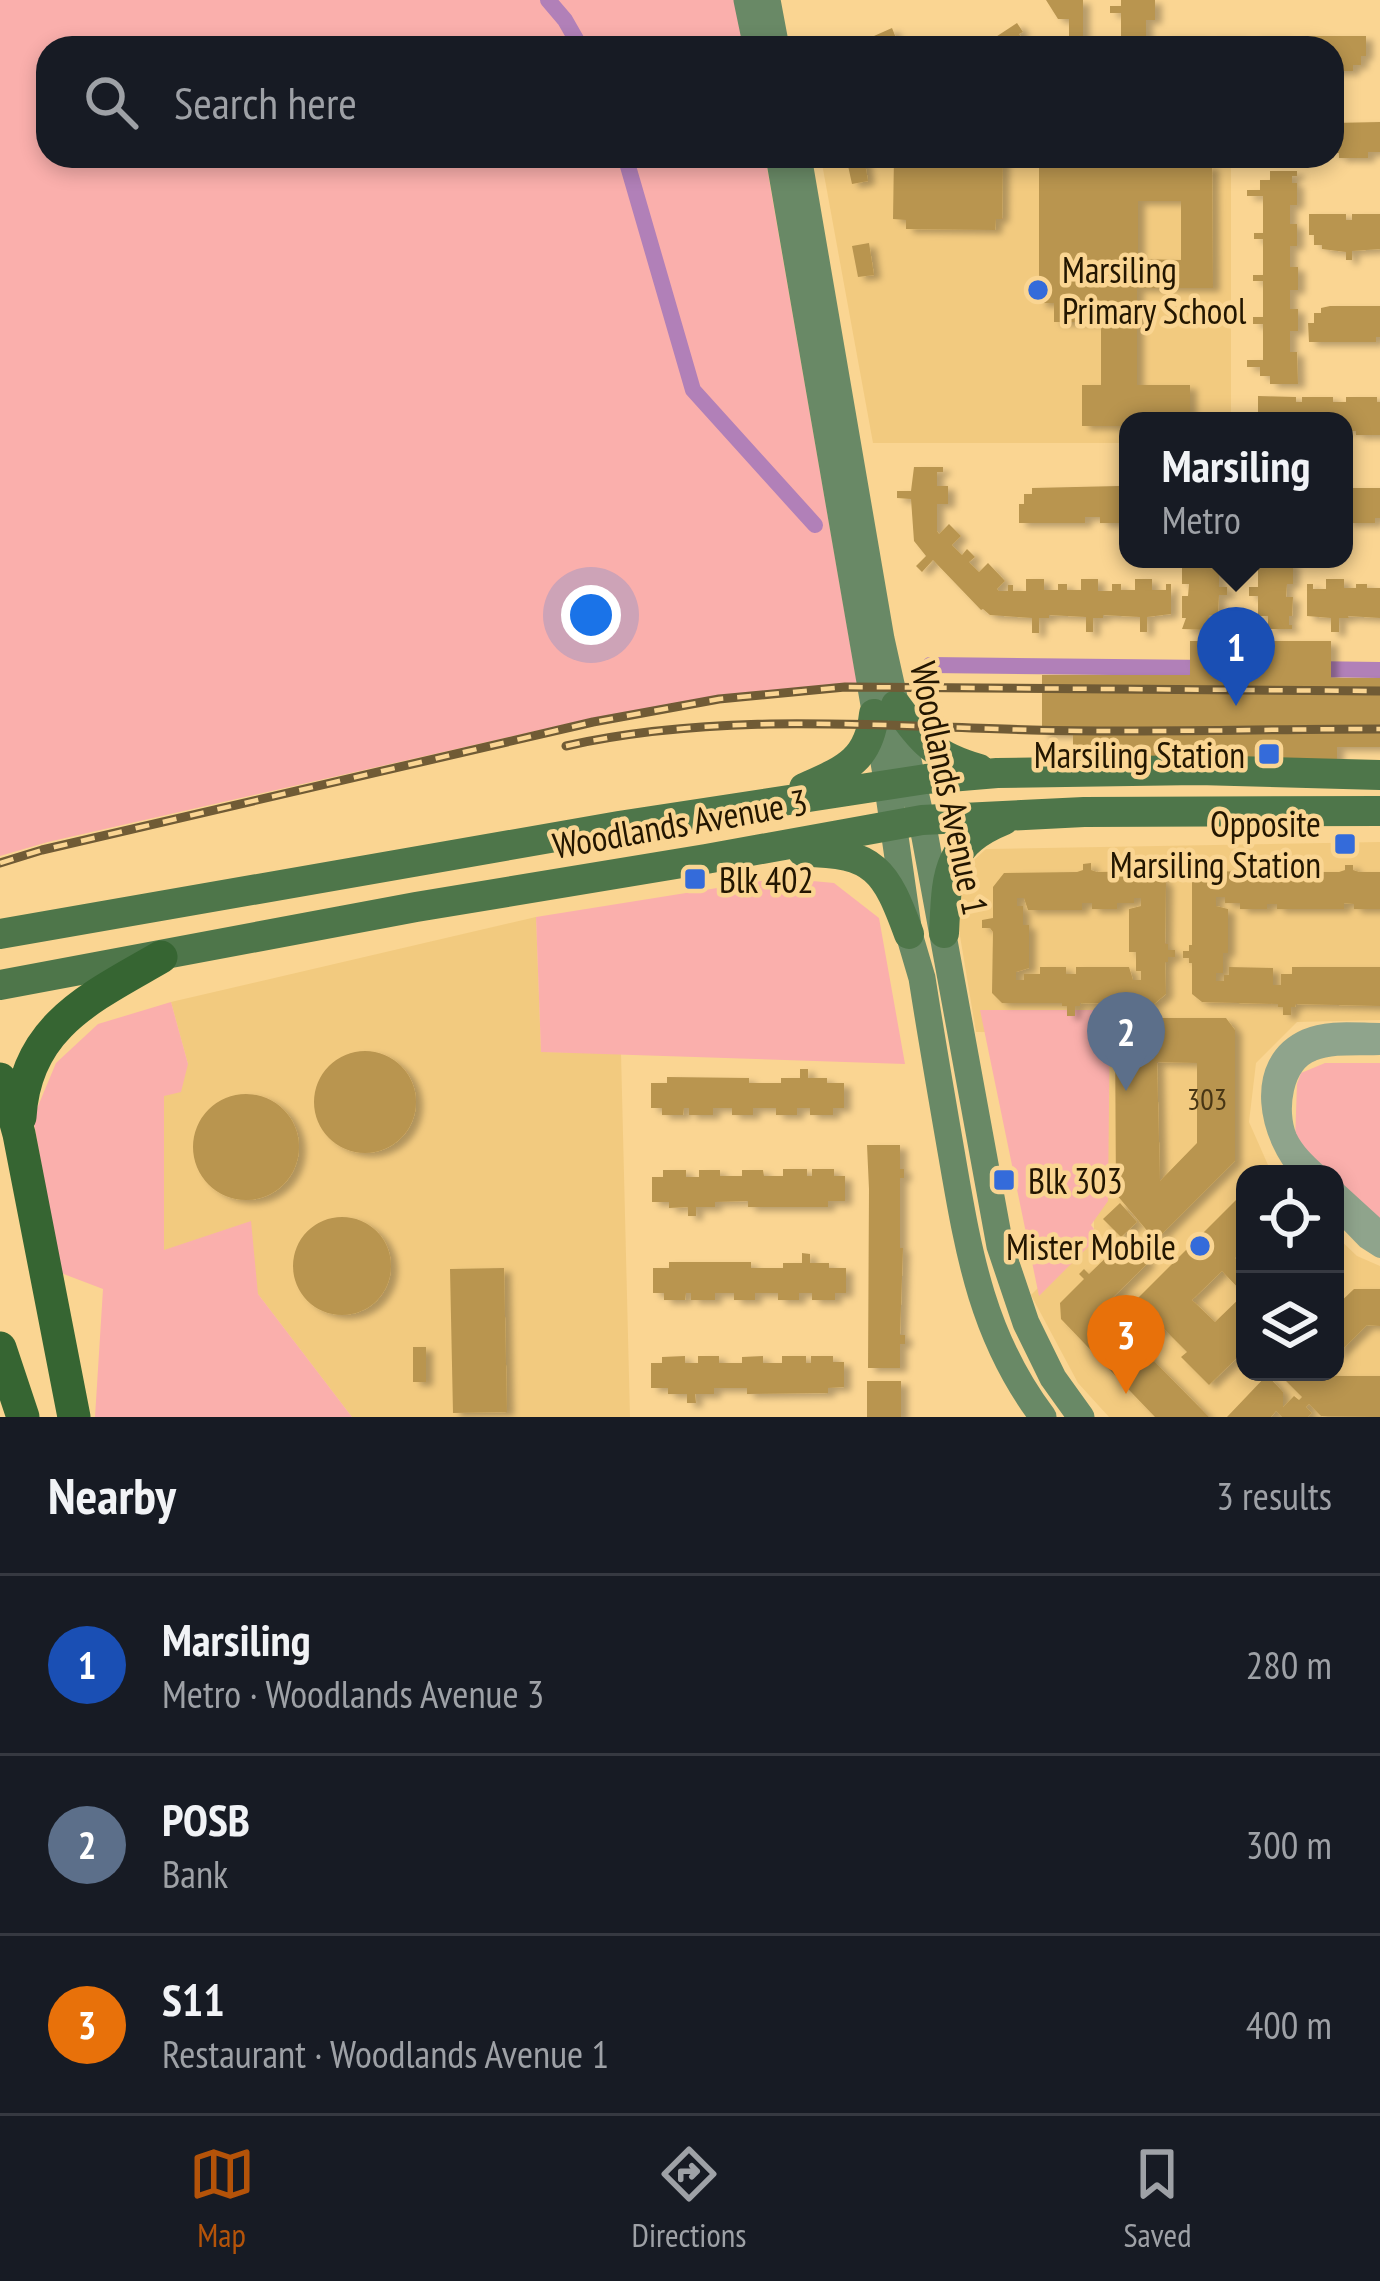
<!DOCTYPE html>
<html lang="en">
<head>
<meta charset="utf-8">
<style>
	body { margin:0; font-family:"PT Sans Narrow",sans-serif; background:#242831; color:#f1f3f6 }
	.controls { position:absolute; right:36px; bottom:36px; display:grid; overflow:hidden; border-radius:24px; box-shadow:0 6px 18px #0003 }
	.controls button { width:108px; height:108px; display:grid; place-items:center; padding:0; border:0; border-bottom:3px solid #363941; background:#171b24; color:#f1f3f6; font:60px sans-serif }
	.you { position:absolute; left:591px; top:615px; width:42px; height:42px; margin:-30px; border:9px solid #fff; border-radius:50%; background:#1a73e8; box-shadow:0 0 0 18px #1a73e833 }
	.badge { display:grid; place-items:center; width:78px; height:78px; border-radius:50%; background:#b45309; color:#fff; font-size:39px; font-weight:700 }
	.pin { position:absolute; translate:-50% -99px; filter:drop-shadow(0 3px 6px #0008) }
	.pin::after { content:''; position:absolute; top:63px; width:42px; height:36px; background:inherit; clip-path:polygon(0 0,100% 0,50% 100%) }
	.popup { position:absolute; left:1119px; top:412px; width:234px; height:156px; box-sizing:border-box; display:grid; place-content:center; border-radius:24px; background:#171b24; filter:drop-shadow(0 3px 9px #0005); font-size:39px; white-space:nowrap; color:#9ea1a6 }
	.popup b { font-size:45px; color:#f1f3f6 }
	.popup::after { content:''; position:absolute; left:50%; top:100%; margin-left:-24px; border:24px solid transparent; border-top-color:#171b24 }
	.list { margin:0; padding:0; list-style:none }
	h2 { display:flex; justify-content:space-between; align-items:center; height:156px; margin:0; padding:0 48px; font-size:51px }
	h2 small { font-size:39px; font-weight:400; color:#9ea1a6 }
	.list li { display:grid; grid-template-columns:78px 1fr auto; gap:36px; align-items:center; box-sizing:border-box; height:180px; padding:0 48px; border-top:3px solid #363941 }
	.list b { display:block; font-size:45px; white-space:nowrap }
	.list p { margin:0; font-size:39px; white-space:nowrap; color:#9ea1a6 }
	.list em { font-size:39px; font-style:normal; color:#9ea1a6 }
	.icon { flex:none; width:66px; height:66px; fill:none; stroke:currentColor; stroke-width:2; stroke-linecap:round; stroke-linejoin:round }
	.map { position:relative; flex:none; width:1380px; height:1417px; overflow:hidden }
	.search { position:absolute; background:#171b24; box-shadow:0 6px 18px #0003; left:36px; right:36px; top:36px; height:132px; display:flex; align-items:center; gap:30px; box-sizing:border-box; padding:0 42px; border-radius:36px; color:#9ea1a6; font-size:45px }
	.sheet { height:696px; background:#171b24 }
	nav { display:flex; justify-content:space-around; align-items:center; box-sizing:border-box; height:168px; border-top:3px solid #363941; background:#171b24; font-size:33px; color:#9ea1a6 }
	nav a { display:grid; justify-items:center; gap:6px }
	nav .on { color:#b45309 }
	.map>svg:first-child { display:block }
	.built { fill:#f2ca7f }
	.green { fill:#faafac }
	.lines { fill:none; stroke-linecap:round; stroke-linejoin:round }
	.canal { stroke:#b180b8; stroke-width:16 }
	.building { fill:#b99550; fill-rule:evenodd; filter:url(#shadow) }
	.street { stroke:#8fa48c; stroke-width:18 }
	.secondary { stroke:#698966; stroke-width:27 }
	.primary { stroke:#4e764a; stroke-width:30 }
	.highway { stroke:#366532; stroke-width:33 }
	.rail-casing { stroke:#705b35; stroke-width:9 }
	.rail { stroke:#fad592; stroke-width:4.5; stroke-dasharray:14; stroke-linecap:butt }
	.poi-dot { fill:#346bda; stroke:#fad592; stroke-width:4.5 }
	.labels { text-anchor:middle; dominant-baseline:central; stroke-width:9; stroke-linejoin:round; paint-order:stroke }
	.number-label { font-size:30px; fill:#483614 }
	.poi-label { font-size:36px; fill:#231600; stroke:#fad592; text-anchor:start }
	.street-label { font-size:36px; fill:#231600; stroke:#fad592 }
</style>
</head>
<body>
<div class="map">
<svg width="1380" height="1417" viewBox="0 0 1380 1417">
	<defs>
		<filter id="shadow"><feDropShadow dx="7" dy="4" stdDeviation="3" flood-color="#0004"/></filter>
	</defs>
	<rect width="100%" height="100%" fill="#fad592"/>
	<path class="built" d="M834 156H1231V421H1128V443H873L821 158Z
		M1380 842V1020L1297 1022 1256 1063 1249 1122 1272 1174H1245V1372H1335V1235L1357 1256 1380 1266V1417H1109L1078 1383 1031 1295 1094 1232V1033L976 1032 954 900 963 870 986 849Z
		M536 917 541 1052 621 1053 630 1417H352L258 1294 164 1251V1096L188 1064 171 1002Z"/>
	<path class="green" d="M0 0H734L745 48H48V156H765L857 684 712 697 592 718 48 842 0 856Z
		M780 878 834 883 879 918 905 1064 541 1052 536 917Z
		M171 1002 188 1064 181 1092 164 1096V1250L251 1221 258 1294 352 1417H95L103 1289 61 1273 33 1118 56 1063 98 1024Z
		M980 1010H1110L1108 1201 1091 1225 1099 1236 1039 1296Z
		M1325 1063H1380V1226L1335 1182V1174H1327L1295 1141 1297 1084 1301 1073Z"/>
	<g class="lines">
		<path class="canal" d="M548 0 565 20 581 48
			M625 156 693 390 815 525
			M930 665 1211 668
			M1308 669 1380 670"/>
	</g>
	<path class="building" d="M1046 0H1083V48H1069V19H1058Z
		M1121 0H1155V20H1146V40H1155L1156 48H1121V13H1110V6H1121Z
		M1017 23 1023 32 1019 34 1022 38 1015 42 1019 48H979Z
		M892 28 896 38 887 48H847Z
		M1165 36H1203V40H1210V36H1239L1240 42H1255V36H1284V41H1300V36H1366V56H1361V65H1353V71H1332V48H1165Z
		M1380 122V152H1368V158H1339V153H1332V123Z
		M894 156H1003L1002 219H996L995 230 906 229V220L893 219Z
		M1153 156V165H1212L1213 288H1137V385H1190V421H1128V426H1082V385H1101V322H1054V303H1039V157ZM1138 201H1181V260L1138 259Z
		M864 157 868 181 852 184 847 161Z
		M1270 171H1297V176H1292V183H1297V205H1290V224H1297V246H1290V267H1298V290H1290V309H1298V331H1290V352H1297L1298 384H1270V376H1260V367H1247V360H1263V324H1253V317H1263V281H1253V275H1263V239H1254V233H1263V196H1247V190H1260V180H1270Z
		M1309 214H1346V220H1352V214H1380V249L1352 251V260H1346V252L1322 249V245H1314V235H1309Z
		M869 243 874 275 858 277 852 246Z
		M1330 306H1380V337H1376V342H1309L1308 323H1314V313H1321V308Z
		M1258 396 1296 397V402H1302V397H1333V402H1346V397H1377V402H1380V435H1356V431H1344V421H1264V416H1258Z
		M914 467H943V472H937V486H948V504H937V531L939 534 949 524 961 536 952 545 962 555 967 549 975 557 969 562 979 572 988 563 1005 581 997 589 999 591H1008V585H1013V591H1026V579H1044V590H1058V584H1067V590H1081V579H1098V591H1112V584H1121V590H1135V579H1152V590H1166V584H1171V614L1147 617V632H1140V617L1103 615V618H1093V632H1086V617L1049 615V618H1039V633H1032V618L990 615 983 609 981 610 933 560 922 572 916 566 926 556 914 541 911 499 897 498V491H911Z
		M1119 486H1128V523H1100V517H1085V523H1019V504H1024V494H1032V488Z
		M1344 488H1380V518H1375V523H1346V518H1344Z
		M1186 559H1209V564H1219V587H1227V595H1219L1218 615H1209L1208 630 1182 629 1186 618H1182V596H1188L1189 584H1182V563H1186Z
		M1268 559H1289V563H1293V584H1287L1286 597H1293L1292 616H1289V625H1292V629H1268V616H1258V596H1249V587H1258V565H1268Z
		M1326 579H1344V588H1356V584H1367V588H1380V618L1348 616 1349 618H1339V632H1331V618L1307 616V584H1313V589H1326Z
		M1190 641H1331V678H1380V747H1337V761L1073 762V734H1042V675H1190Z
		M1091 863V870L1097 872 1154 871 1166 883 1165 944H1168V950H1175V957H1168V962H1165L1166 994 1154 1004 1080 1003V1006H1075V1016H1067V1006H1062V1003H1002L992 993 993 932 990 928H982V920L993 918V887L1004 873 1077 872 1083 870V864ZM1017 898H1024L1028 910H1082V903H1092V909H1117V903H1134V898H1141V906L1129 909V952H1136V971H1141V980H1133L1129 967H1076V974H1066V967H1040V974H1024V980H1016V972L1029 968V925H1023V906H1017Z
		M1268 864H1275V870L1282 872H1339L1345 870V865H1353V870L1359 872H1380V909H1354V904L1344 903V909H1277V904H1267V909H1240V903H1225V897H1216V906L1228 909V953H1223V973H1216V981H1224V975H1229V967L1273 968V985H1281V974H1292V967H1380V1006L1296 1004 1295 1007H1291V1015H1283V1007H1278V1004L1202 1002 1192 994V963H1189V958H1183V951H1189V945H1192V880L1203 871 1262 872 1268 870Z
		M1125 1018H1226L1235 1030V1161L1161 1235 1150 1234 1116 1194 1115 1027ZM1157 1062 1197 1063V1143L1160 1181Z
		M314 1102a51 51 0 1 1 102 0a51 51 0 1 1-102 0Z
		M800 1069H808V1078H827V1083H844V1108H833V1115H810V1108H797V1115H776V1108H753V1115H732V1108H713V1115H689V1108H684L683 1115H662V1108H651V1083H667V1077L749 1078V1083H781V1078H800Z
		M193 1147a53 53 0 1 1 106 0a53 53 0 1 1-106 0Z
		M867 1145H900V1169H904V1178H900V1248H903L900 1335H905V1344H900V1368H868L869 1189Z
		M783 1169H807V1176H812V1169H834V1176H845V1201H828V1207H748V1201L715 1202V1207H696V1216H688V1207L669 1208V1202H652V1177H663V1170H686V1177H699V1170H720V1176H742V1170H763L764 1176H783Z
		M1245 1191V1248L1235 1258 1245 1269V1350L1209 1385 1181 1357 1187 1352 1164 1329 1159 1334 1130 1306ZM1222 1271 1244 1294 1215 1322 1192 1300Z
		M1120 1203 1137 1222 1121 1237 1103 1219Z
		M293 1266a49 49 0 1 1 98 0a49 49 0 1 1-98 0Z
		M1118 1246 1134 1247 1149 1262 1102 1308 1209 1417H1155L1061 1319 1060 1303 1084 1279 1079 1274 1084 1269 1089 1274Z
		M802 1253 810 1254V1263H829V1268H846V1293H835V1300H812V1293H799V1300H778V1293H755V1300H734V1293H715V1300H691V1293H686L685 1300H664V1293H653V1268H669V1262H751V1268H783V1263H802Z
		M504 1268 507 1412 453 1413 450 1269Z
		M1354 1289H1380V1326L1367 1325 1335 1357V1307Z
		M413 1347H426V1382H413Z
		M685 1356V1363H698V1356H719V1363H742V1357L763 1356V1363H782V1356H806V1363H811V1356H833V1362H844V1387L828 1388V1393L747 1394V1388H714V1394H695L696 1403H687V1394H668V1388H651V1363H662V1357Z
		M1277 1372H1328L1334 1376H1380V1417L1321 1416 1309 1404 1306 1407 1312 1413 1308 1417H1282L1276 1411 1271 1417H1227L1267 1375 1283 1392V1407L1294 1396 1299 1400 1302 1397Z
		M867 1381H901V1417H867Z"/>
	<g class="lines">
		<path class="street" d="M1302 1174C1268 1139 1250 1063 1306 1038 1328 1028 1356 1032 1380 1032
			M1319 1174C1307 1163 1295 1152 1288 1137 1277 1111 1283 1063 1313 1052 1333 1044 1358 1047 1380 1046
			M1335 1189 1380 1230
			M1335 1208 1366 1240 1380 1249"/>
		<path class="secondary" d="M747 0 757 48
			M767 0 776 48
			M779 156 886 774 909 934 922 978C931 1036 941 1093 951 1151 968 1249 981 1335 1043 1417
			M798 156 881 639 925 837 1000 1246 1026 1323 1053 1378 1081 1417"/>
		<path class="primary" d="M896 705C924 743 932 755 979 769
			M804 788C844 770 869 761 874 714
			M803 852C875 852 886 871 909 934
			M944 933C947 875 945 844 1004 820
			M0 934 619 826 926 779 997 773 1198 770 1380 775
			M0 985 416 907 706 859 922 820 1084 812 1380 811"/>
		<path class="highway" d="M0 1079 6 1087 19 1134 74 1417
			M20 1117C25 1026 92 997 161 957
			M0 1348 23 1417"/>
		<g class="rail-casing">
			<path id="rail" d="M566 746C718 712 877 726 1032 730 1148 733 1264 729 1380 729
				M0 863 42 850 593 722 719 699 845 687 1380 691"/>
		</g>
		<use href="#rail" class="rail"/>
	</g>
	<g class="poi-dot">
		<circle cx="1038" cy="290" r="12"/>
		<rect x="1257" y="742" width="24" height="24" rx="6"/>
		<rect x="1333" y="832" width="24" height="24" rx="6"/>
		<rect x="683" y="867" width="24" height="24" rx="6"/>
		<rect x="992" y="1168" width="24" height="24" rx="6"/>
		<circle cx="1200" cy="1246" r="12"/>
	</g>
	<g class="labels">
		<g class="number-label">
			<text x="1207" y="1098">303</text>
		</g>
		<g class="poi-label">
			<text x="1062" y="269">Marsiling<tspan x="1062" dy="41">Primary School</tspan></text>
			<text x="1245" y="754" text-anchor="end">Marsiling Station</text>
			<text x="1321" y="823" text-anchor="end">Opposite<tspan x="1321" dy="41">Marsiling Station</tspan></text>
			<text x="719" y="879">Blk 402</text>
			<text x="1028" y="1180">Blk 303</text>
			<text x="1176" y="1246" text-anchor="end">Mister Mobile</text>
		</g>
		<g class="street-label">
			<text transform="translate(950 788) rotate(78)">Woodlands Avenue 1</text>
			<text transform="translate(680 823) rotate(-10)">Woodlands Avenue 3</text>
		</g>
	</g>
</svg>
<div class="controls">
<button><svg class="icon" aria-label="locate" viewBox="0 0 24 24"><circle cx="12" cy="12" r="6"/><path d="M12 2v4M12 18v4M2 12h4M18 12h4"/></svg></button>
<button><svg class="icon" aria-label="layers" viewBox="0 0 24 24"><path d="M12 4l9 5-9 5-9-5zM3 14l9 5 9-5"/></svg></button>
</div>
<div class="you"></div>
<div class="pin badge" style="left:1236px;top:706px;background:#1a4fb4">1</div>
<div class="popup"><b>Marsiling</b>Metro</div>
<div class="pin badge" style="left:1126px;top:1091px;background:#5c6f8a">2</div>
<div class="pin badge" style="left:1126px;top:1394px;background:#e8710a">3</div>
<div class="search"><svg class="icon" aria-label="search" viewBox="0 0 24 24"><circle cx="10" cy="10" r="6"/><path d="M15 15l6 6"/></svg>Search here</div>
</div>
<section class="sheet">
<h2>Nearby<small>3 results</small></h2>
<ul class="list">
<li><span class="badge" style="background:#1a4fb4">1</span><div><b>Marsiling</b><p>Metro · Woodlands Avenue 3</p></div><em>280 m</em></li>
<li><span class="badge" style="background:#5c6f8a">2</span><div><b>POSB</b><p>Bank</p></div><em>300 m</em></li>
<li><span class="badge" style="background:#e8710a">3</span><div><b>S11</b><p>Restaurant · Woodlands Avenue 1</p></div><em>400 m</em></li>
</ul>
</section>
<nav>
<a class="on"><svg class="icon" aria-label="map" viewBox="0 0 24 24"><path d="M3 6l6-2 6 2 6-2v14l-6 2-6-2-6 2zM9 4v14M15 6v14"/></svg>Map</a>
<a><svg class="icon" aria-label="directions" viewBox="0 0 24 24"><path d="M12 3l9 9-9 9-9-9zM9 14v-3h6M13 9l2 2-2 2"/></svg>Directions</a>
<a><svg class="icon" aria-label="saved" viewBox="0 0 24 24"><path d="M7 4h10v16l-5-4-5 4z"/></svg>Saved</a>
</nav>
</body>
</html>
